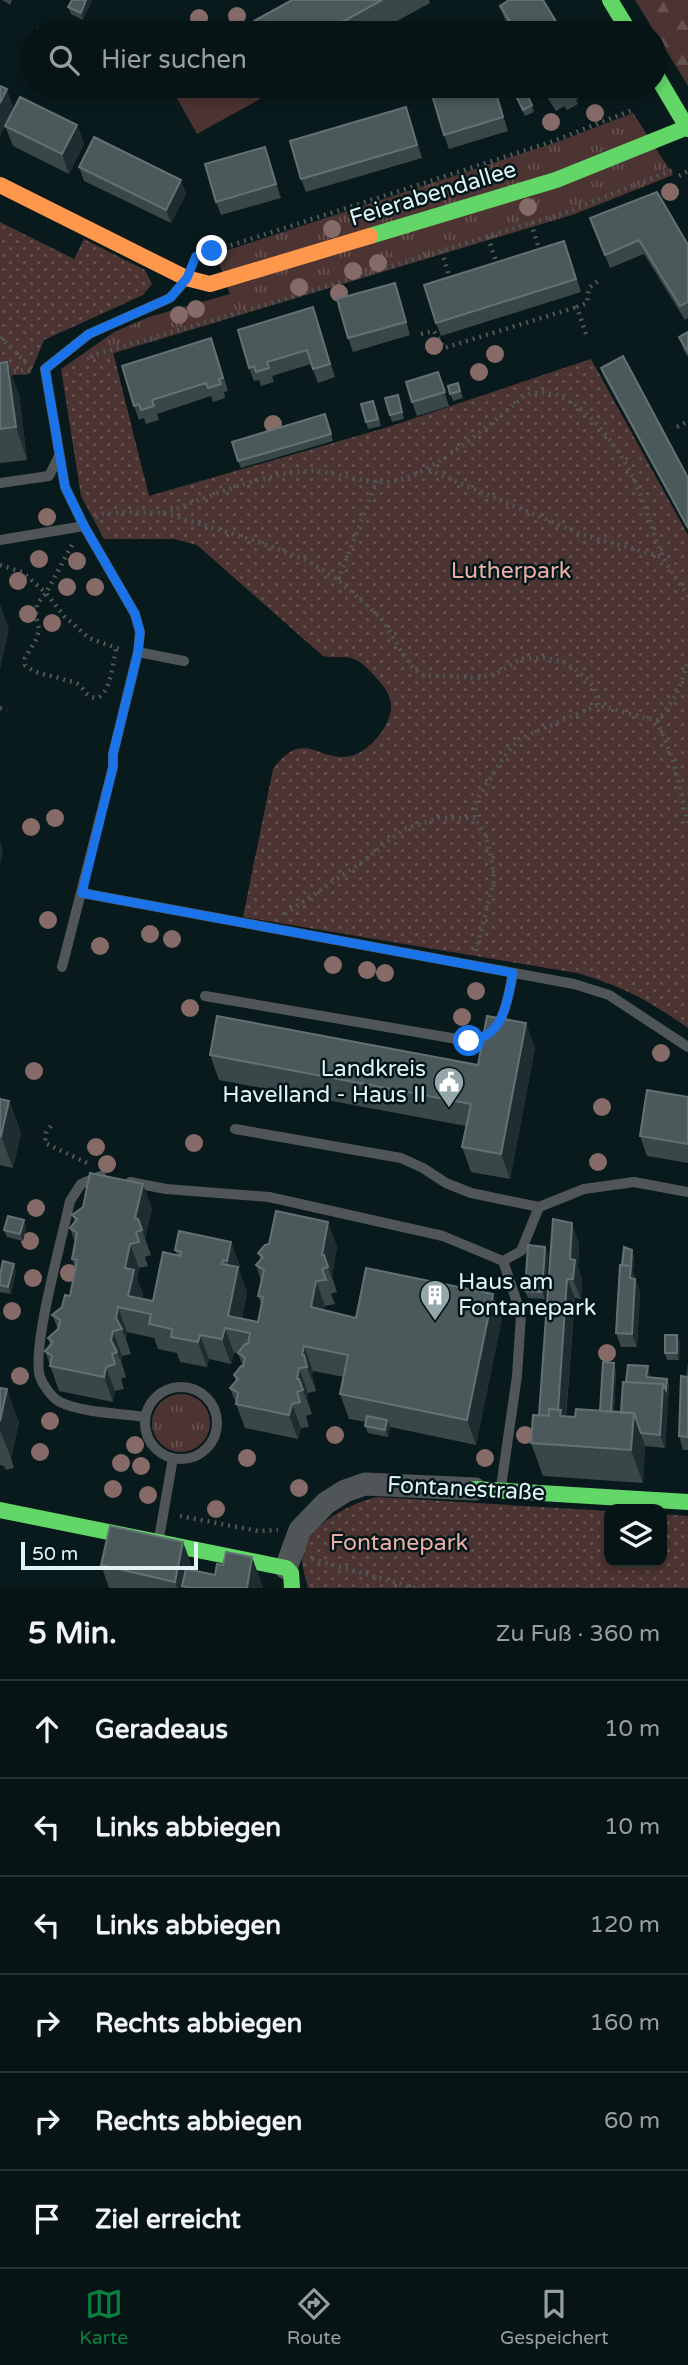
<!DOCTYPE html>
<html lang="de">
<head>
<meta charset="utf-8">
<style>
	body { margin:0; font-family:"Varela Round",sans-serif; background:#152122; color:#f1f3f6 }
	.controls { position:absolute; right:21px; bottom:21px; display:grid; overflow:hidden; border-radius:14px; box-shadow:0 4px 10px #0003 }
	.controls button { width:63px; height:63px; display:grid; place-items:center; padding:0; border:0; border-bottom:2px solid #283334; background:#071415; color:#f1f3f6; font:35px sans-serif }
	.scale { position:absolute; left:21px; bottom:18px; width:177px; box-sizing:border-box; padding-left:7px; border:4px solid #e1f3f5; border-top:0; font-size:19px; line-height:24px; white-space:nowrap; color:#e1f3f5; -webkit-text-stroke:5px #011619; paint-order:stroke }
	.stop { position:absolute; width:21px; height:21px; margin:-16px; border:5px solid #1a73e8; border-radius:50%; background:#fff }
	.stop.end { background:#1a73e8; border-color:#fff; box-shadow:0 2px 7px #0008 }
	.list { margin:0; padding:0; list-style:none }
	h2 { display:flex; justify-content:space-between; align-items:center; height:91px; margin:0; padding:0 28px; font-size:30px }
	h2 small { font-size:23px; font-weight:400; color:#989ea0 }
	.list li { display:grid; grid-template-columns:46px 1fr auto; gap:21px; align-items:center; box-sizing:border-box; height:98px; padding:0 28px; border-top:2px solid #283334 }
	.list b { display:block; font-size:26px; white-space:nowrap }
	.list em { font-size:23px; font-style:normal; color:#989ea0 }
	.icon { flex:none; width:38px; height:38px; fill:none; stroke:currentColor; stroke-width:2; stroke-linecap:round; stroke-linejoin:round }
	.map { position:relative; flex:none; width:688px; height:1588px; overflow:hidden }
	.search { position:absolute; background:#071415; box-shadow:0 4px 10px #0003; left:21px; right:21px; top:21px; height:77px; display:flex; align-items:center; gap:18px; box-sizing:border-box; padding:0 24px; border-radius:38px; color:#989ea0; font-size:26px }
	.sheet { height:679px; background:#071415 }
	nav { display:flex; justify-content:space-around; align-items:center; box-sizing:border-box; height:98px; border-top:2px solid #283334; background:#071415; font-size:19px; color:#989ea0 }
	nav a { display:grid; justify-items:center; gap:4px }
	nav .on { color:#0b8043 }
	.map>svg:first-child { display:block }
	.grass { fill:url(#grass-tufts) }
	.forest { fill:url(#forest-firs) }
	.park { fill:url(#park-dots) }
	.pitch { fill:#4c3432 }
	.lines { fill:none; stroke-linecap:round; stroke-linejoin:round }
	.path { stroke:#4e5658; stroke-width:4.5; stroke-dasharray:2 5; stroke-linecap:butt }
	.lane { stroke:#505657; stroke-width:10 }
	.street { stroke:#505657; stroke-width:23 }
	.fast { stroke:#63d668; stroke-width:16 }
	.slow { stroke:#ff974d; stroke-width:16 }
	.tree { fill:#856a67 }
	.wall { fill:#394749 }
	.shaded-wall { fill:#1e2d2f }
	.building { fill:#4b595b; stroke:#627274; stroke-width:2 }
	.route { stroke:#1a73e8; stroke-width:9 }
	.labels { text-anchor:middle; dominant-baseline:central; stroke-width:5; stroke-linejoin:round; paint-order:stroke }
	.street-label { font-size:23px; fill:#e1f3f5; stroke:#011619 }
	.park-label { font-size:23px; fill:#ebaca4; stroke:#011619 }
	.poi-label { font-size:23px; fill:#e1f3f5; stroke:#011619; text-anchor:end }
</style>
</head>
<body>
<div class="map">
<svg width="688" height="1588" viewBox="0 0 688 1588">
	<defs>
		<pattern id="grass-tufts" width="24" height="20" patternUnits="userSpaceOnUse" patternTransform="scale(1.75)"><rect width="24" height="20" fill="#4c3432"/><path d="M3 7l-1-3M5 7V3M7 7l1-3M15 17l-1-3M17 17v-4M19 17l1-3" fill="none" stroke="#665250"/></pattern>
		<pattern id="forest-firs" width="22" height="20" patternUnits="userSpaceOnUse" patternTransform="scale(1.75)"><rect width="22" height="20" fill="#4c3432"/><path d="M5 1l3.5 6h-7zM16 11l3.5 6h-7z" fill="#665250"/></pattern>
		<pattern id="park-dots" width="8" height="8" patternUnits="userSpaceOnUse" patternTransform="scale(1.75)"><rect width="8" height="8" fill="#4c3432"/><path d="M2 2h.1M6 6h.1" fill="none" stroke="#665250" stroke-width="1.8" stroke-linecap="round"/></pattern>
	</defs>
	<rect width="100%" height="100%" fill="#091a1c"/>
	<path class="grass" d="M633 113 673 175 575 214 61 369 114 332 149 317 230 294 216 254 560 141Z
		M152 1423a29 29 0 1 1 58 0a29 29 0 1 1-58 0Z"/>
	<path class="forest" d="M635 0H688V86Z"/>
	<path class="park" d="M0 222 74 259 84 239 145 270 152 284 143 295 44 340 30 374 0 376Z
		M113 352 149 496 388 427 591 359 688 535V1028C648 1000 624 987 577 973L243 917 273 769C304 727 319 763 350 756 370 752 393 723 391 704 390 694 385 688 379 681 369 670 360 658 345 657 337 657 331 658 323 656L197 545 174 539H104L81 496 61 369Z
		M376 1497 609 1511V1562H662V1514L688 1516V1588H308C306 1579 301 1565 302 1556 307 1525 349 1504 376 1497Z"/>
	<path class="pitch" d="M170 86H274L276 90 197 134Z"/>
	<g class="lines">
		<path class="path" d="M679 176 688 171
			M531 223 540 252
			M488 237 497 265
			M442 251 450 280
			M204 254 551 142 635 109
			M421 334 434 331 444 348 577 307
			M586 334 577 307 587 303 589 288 598 281
			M0 337 29 366
			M90 356 282 300 567 212 675 169
			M0 372 31 370
			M677 427 688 421
			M429 470 583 535 663 557
			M164 513C209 497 255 476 303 471 335 468 371 490 403 479 443 466 493 421 526 395 572 378 619 447 636 483 646 506 652 531 662 555 669 569 680 583 688 596
			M96 518 102 514 123 512 164 513 262 543 308 561 338 580 381 618 410 665 421 675 478 678 498 673 520 659 547 658 566 663 587 679 595 689 598 705
			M72 545 46 593 37 604 36 616 39 629 37 638 25 658V665C38 676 50 674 65 680 70 681 77 682 80 686 83 688 84 692 87 694 109 711 113 662 116 649
			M0 565 22 572 46 593 64 616 89 638 119 649
			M338 580 377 481
			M0 708 7 710
			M657 721 673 760 688 823
			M657 721C675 700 682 686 688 659
			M285 914 362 862 404 829 439 818H475
			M476 951 494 881 491 856 486 836 475 818 476 801 504 757 519 739 598 705 657 721
			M51 1126 46 1133 45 1143 87 1163
			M180 1516 258 1531 278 1530
			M312 1559 415 1588"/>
		<path class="lane" d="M0 483 49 476 59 456
			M0 540 84 526
			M138 652 184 661
			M82 893 574 984 609 995 688 1047
			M62 967 113 767V754L138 652 140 632 135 614 84 526 65 487 45 369 89 334 170 298 185 281
			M205 996 469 1041C504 1037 507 1002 513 973
			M235 1129 401 1158 423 1168 446 1183 471 1193 539 1207 584 1189 634 1182 688 1192
			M101 1176 81 1184 70 1201C63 1236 31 1348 40 1377 43 1385 52 1398 60 1402 83 1413 119 1413 145 1417
			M130 1182 166 1189 269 1197 443 1236 503 1261 521 1314 517 1376 501 1487
			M503 1261 521 1251 539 1207
			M145 1423a36 36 0 1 1 72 0a36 36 0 1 1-72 0Z
			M159 1538 173 1458"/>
		<path class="street" d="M286 1568 300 1530 326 1503 345 1491 365 1484 475 1489"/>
		<path class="fast" d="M610 0 630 33
			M655 73 688 129
			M370 236 556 180 688 127
			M475 1489 688 1502
			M0 1510 286 1568 291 1573 292 1588"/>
		<path class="slow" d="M0 185 186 278 210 284 370 236"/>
	</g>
	<g class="tree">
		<circle cx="237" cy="16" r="9"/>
		<circle cx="199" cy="18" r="9"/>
		<circle cx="595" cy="113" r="9"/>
		<circle cx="551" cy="122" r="9"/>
		<circle cx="670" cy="192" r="9"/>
		<circle cx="528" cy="207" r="9"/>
		<circle cx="332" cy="229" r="9"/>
		<circle cx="378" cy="263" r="9"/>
		<circle cx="353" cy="271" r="9"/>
		<circle cx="299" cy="287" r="9"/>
		<circle cx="339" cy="293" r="9"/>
		<circle cx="196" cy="309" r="9"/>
		<circle cx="179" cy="315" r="9"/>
		<circle cx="434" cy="346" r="9"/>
		<circle cx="495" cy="354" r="9"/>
		<circle cx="479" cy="372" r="9"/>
		<circle cx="273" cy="424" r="9"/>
		<circle cx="47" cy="517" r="9"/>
		<circle cx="39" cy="559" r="9"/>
		<circle cx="77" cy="561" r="9"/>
		<circle cx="18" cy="581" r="9"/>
		<circle cx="67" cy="587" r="9"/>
		<circle cx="95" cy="587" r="9"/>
		<circle cx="28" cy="614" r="9"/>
		<circle cx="52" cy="623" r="9"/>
		<circle cx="55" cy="818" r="9"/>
		<circle cx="31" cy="827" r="9"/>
		<circle cx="48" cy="920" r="9"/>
		<circle cx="150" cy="934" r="9"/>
		<circle cx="172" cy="939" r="9"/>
		<circle cx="100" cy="946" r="9"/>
		<circle cx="333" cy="965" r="9"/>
		<circle cx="367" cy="970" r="9"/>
		<circle cx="385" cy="973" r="9"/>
		<circle cx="476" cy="991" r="9"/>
		<circle cx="190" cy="1008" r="9"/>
		<circle cx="462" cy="1017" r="9"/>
		<circle cx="661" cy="1053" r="9"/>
		<circle cx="34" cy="1071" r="9"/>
		<circle cx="602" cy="1107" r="9"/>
		<circle cx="194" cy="1143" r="9"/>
		<circle cx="96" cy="1147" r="9"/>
		<circle cx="598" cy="1162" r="9"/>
		<circle cx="107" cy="1164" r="9"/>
		<circle cx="36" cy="1208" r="9"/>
		<circle cx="30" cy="1241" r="9"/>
		<circle cx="69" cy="1273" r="9"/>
		<circle cx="33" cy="1278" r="9"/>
		<circle cx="12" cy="1311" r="9"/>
		<circle cx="607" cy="1353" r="9"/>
		<circle cx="20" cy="1376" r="9"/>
		<circle cx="50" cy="1421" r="9"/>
		<circle cx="335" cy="1435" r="9"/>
		<circle cx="525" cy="1435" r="9"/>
		<circle cx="135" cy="1445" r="9"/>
		<circle cx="40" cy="1452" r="9"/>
		<circle cx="247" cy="1458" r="9"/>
		<circle cx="485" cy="1458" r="9"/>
		<circle cx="121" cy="1463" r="9"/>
		<circle cx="141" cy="1466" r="9"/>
		<circle cx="299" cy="1488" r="9"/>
		<circle cx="113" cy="1489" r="9"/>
		<circle cx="148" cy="1495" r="9"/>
		<circle cx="216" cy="1509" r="9"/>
	</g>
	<path class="wall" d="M2 0H12L10 5Z
		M72 0H92L83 20 71 14 68 7Z
		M292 0H429L430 3 375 33H258L254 21Z
		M500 6 563 33H510Z
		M494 86 508 131 449 149 444 135Z
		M540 86H588L590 91 576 100 578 104 567 110 564 106 556 111Z
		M513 90 532 105 534 112 525 116Z
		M411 120 422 158 306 192 301 179Z
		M77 125 84 144 69 174 13 146 5 126Z
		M265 147 281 198 221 215 216 202Z
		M79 167 181 180 186 194 171 223 84 181Z
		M590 218 688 245V318L685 320 644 254 610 268Z
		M569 254 581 292 441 336 436 323Z
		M399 297 410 335 353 352 348 338Z
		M318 321 335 377 318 383 311 364 272 376 274 382 261 386 259 380 254 381 249 368Z
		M688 332V357L684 351 679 337Z
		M216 352 228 391 224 392 225 398 213 402 211 396 157 414 159 420 146 424 144 418 139 420 134 406Z
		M0 363 19 394 27 460 0 463Z
		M601 368 688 478V530L603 375Z
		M438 372 449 406 417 416 412 402Z
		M458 383 463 398 453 401 450 394Z
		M400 401 404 419 392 422 390 415Z
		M376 408 381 426 368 429 366 422Z
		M325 414 333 441 241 468 238 461Z
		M535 1048 510 1179 471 1172 462 1147 466 1126 219 1080 210 1055 478 1065Z
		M688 1097V1163L647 1156 640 1136Z
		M0 1099 9 1101 21 1133 13 1168 0 1165Z
		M152 1208 145 1238 151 1255 145 1257 148 1266 139 1268 137 1279 143 1294 142 1298 153 1301 177 1255 175 1250 231 1242 240 1266 239 1270 247 1292 242 1318 258 1322 262 1306 258 1296 261 1281 256 1265 261 1260 258 1253 269 1244 328 1222 337 1247 332 1276 337 1292 331 1294 335 1304 325 1306 324 1310 356 1318 493 1294 502 1318 476 1445 390 1427 388 1437 368 1433 365 1426 366 1422 349 1419 340 1394 344 1377 313 1371 312 1375 316 1391 308 1393 307 1399 312 1414 306 1416 309 1427 301 1428 298 1439 245 1428 230 1388 236 1382 234 1375 243 1367 238 1353H234L231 1364 209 1359 207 1367 180 1362 177 1353 158 1349 154 1338 127 1332 126 1339 131 1354 122 1356 121 1361 126 1377 121 1379 124 1389 115 1391 113 1402 59 1391 45 1351 50 1345 48 1338 58 1329 52 1315 62 1307 70 1296 75 1268 72 1259 75 1243 70 1228 75 1222 72 1215Z
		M553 1219 579 1243 578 1267 582 1279 581 1299 575 1298 566 1417H575L600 1411 616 1370 614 1412 621 1413 626 1382 650 1373V1378L667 1379 669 1386 665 1448 645 1446 643 1483 543 1476 531 1443 539 1415Z
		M24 1220 26 1227 23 1241 7 1237 4 1230Z
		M545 1247 548 1254 545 1299 528 1298 525 1291Z
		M634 1257 633 1272 640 1292 637 1347H621L616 1333 622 1265Z
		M16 1271 11 1294 0 1292V1275Z
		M677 1335 680 1342 679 1360H667L665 1353Z
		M688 1362V1450H683L679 1436Z
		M0 1388 19 1422 11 1458 14 1468 6 1470 4 1466 0 1465Z
		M252 1557 263 1588H109L101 1565 194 1570 215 1575 223 1565Z"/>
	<path class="shaded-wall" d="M86 0H92L83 20 81 13Z
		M7 89 14 109 0 137V103Z
		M406 107 411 120 422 158 417 145Z
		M77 125 84 144 69 174 62 154Z
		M265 147 270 160 281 198 276 184Z
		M181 180 186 194 171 223 166 210Z
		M313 307 318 321 335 377 330 364Z
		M7 362 19 394 27 460 16 427Z
		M0 604 9 629 0 670Z
		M0 841 3 851 0 866Z
		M526 1023 535 1048 510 1179 501 1154Z
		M9 1101 21 1133 13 1168 1 1136Z
		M143 1184 152 1208 145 1238 151 1255 142 1230 135 1218Z
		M24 1220 26 1227 23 1241 20 1234Z
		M328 1222 337 1247 332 1276 337 1292 328 1267 322 1255Z
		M572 1223 579 1243 578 1267 582 1279 581 1299 573 1279 570 1259Z
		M231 1242 240 1266 239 1270 247 1292 239 1331 228 1316 235 1282 227 1261Z
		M130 1244 139 1268 137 1279 143 1294 139 1312 128 1296 125 1268Z
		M545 1247 548 1254 545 1299 542 1292Z
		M632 1250 634 1257 633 1272 640 1292 637 1347 632 1334 630 1278Z
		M14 1264 16 1271 11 1294 8 1287Z
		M567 1279 575 1298 565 1422 557 1414Z
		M316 1281 325 1306 320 1331 311 1307Z
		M493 1294 502 1318 476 1445 467 1420Z
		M118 1307 127 1332 126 1339 116 1318Z
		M225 1328 234 1353 231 1364 222 1339Z
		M113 1331 122 1356 121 1361 111 1340Z
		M200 1335 209 1359 207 1367 198 1342Z
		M677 1335 680 1342 679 1360 677 1353Z
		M304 1346 313 1371 312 1375 316 1391 302 1355Z
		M614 1363 616 1370 612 1443 609 1436Z
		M648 1366 650 1373 649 1384 646 1377Z
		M106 1367 115 1391 113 1402 104 1377Z
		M299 1368 308 1393 307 1399 312 1414 303 1390 297 1379Z
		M667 1379 669 1386 665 1448 660 1435 663 1384Z
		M7 1389 19 1422 11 1458 0 1430V1421Z
		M292 1404 301 1428 298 1439 289 1415Z
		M634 1413 645 1446 643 1483 631 1450Z
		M387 1420 390 1427 388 1437 385 1430Z
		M183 1542 195 1574 182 1586 183 1588H177L175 1582Z
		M252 1557 263 1588H247Z"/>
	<path class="building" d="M72 0H86L81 13 68 7Z
		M292 0H382L322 33H261L254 21Z
		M509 0H543L563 33H517L500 6Z
		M38 28 48 33H35Z
		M0 86 7 89 0 103Z
		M463 86H494L503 117 444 135 432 95Z
		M521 86H523L532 105 523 110 513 90Z
		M20 97 77 125 62 154 5 126Z
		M406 107 417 145 301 179 290 141Z
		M94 137 181 180 166 210 79 167Z
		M265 147 276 184 216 202 205 164Z
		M657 192 688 245V302L680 306 639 240 605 255 590 218Z
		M564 241 576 279 436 323 424 285Z
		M395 283 406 322 348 338 337 299Z
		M313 307 330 364 313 369 307 350 267 362 269 368 256 372 254 366 249 368 238 330Z
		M688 332V352L679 337Z
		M211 338 223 378 219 379 221 384 208 388 206 383 152 400 154 406 141 410 139 404 134 406 122 366Z
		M623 356 688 478V528L601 368Z
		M7 362 16 427 0 429V363Z
		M438 372 445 392 412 402 406 382Z
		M458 383 460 391 450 394 448 386Z
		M398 395 402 412 390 415 385 398Z
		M373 401 378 419 366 422 361 404Z
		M325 414 331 434 238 461 232 442Z
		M217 1016 478 1065 487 1016 526 1023 501 1154 462 1147 471 1104 210 1055Z
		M647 1090 688 1097V1144L640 1136Z
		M0 1099 9 1101 1 1136 0 1135Z
		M90 1173 143 1184 135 1218 138 1219 142 1230 136 1232 139 1242 130 1244 125 1268 134 1270 128 1296 153 1301 163 1252 180 1256 181 1252 175 1250 179 1231 231 1242 227 1261 223 1260 222 1264 238 1267 228 1316 258 1322 263 1297 258 1296 264 1270 256 1265 263 1257 258 1253 265 1245 269 1244 276 1211 328 1222 322 1255H324L328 1267 322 1269 326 1280 316 1281 311 1307 356 1318 366 1268 493 1294 467 1420 340 1394 348 1355 304 1346 302 1355H304L307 1367 299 1368 297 1379H299L303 1390 297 1392 300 1402 292 1404 289 1415 236 1404 238 1393 230 1388 238 1379 234 1375 241 1366 243 1367 245 1358 238 1353 245 1344H248L250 1333 225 1328 222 1339 200 1335 198 1342 171 1337 172 1329 149 1324 151 1314 118 1307 116 1318 122 1329 113 1331 111 1340 117 1352 112 1354 115 1364 106 1367 104 1377 50 1366 52 1356 45 1351 53 1342 48 1338 58 1329 60 1320 52 1315 62 1307 65 1295 70 1296 77 1260 72 1259 77 1233 70 1228 77 1219 72 1215 83 1207Z
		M8 1216 24 1220 20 1234 4 1230Z
		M553 1219 572 1223 570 1259 575 1260 573 1279H567L558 1410 549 1409V1416L539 1415Z
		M528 1245 545 1247 542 1292 525 1291Z
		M624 1247 632 1250 631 1266 622 1265Z
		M3 1261 14 1264 8 1287 0 1285V1275Z
		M620 1265 631 1266 630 1278 635 1279 632 1334 616 1333Z
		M665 1335H677V1353H665Z
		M603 1362 614 1363 611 1412 600 1411Z
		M628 1365 648 1366 646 1377 667 1379 666 1390 663 1384 626 1382Z
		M681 1376 688 1377V1437L679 1436Z
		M623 1382 663 1384 660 1435 641 1433 634 1413H621Z
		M0 1388 7 1389 0 1421Z
		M549 1409 561 1410 560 1416 575 1417 576 1409 634 1413 631 1450 531 1443 533 1415 549 1416Z
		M367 1416 387 1420 385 1430 365 1426Z
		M110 1526 183 1542 175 1582 101 1565Z
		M226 1552 252 1557 247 1588H192L182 1586 186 1569 215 1575 217 1564 223 1565Z"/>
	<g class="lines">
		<path class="route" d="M212 251 196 256 187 278 170 298 89 334 45 369 65 487 84 526 135 614 140 632 138 652 113 754V767L82 893 513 973C507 1002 504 1037 469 1041"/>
	</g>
	<defs>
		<g id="civic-pin" transform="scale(1.575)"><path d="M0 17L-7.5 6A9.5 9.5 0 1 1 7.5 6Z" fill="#95a7a9" stroke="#011619"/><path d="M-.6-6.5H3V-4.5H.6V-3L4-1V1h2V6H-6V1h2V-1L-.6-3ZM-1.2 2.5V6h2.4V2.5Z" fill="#fff"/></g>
		<g id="building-pin" transform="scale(1.575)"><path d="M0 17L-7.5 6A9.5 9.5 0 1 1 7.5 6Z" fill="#95a7a9" stroke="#011619"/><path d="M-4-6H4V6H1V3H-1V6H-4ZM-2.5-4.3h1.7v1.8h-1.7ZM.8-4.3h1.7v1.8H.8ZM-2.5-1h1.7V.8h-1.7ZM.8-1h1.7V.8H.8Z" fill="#fff"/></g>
	</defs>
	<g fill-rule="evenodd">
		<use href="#civic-pin" x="449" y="1082"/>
		<use href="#building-pin" x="435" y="1295"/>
	</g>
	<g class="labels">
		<g class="street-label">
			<text transform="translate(433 194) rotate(-17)">Feierabendallee</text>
			<text transform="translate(466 1489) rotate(3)">Fontanestraße</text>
		</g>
		<g class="park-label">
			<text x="511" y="571">Lutherpark</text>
			<text x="399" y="1543">Fontanepark</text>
		</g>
		<g class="poi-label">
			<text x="426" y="1069">Landkreis<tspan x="426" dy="26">Havelland - Haus II</tspan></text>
			<text x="458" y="1282" text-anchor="start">Haus am<tspan x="458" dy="26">Fontanepark</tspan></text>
		</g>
	</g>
</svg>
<div class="controls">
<button><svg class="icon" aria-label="layers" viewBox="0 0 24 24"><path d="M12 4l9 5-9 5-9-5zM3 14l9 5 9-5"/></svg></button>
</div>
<div class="scale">50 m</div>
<div class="stop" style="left:469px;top:1041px"></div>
<div class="stop end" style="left:212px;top:251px"></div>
<div class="search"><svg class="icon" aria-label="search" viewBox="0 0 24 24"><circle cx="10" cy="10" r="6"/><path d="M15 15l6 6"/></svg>Hier suchen</div>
</div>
<section class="sheet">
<h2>5 Min.<small>Zu Fuß · 360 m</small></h2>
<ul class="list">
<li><svg class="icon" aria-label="ahead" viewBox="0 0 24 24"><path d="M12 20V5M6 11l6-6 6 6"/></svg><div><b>Geradeaus</b></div><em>10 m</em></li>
<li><svg class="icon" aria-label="left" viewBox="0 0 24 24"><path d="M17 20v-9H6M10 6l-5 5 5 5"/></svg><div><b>Links abbiegen</b></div><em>10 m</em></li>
<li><svg class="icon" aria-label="left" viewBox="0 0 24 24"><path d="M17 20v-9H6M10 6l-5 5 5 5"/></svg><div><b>Links abbiegen</b></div><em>120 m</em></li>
<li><svg class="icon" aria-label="right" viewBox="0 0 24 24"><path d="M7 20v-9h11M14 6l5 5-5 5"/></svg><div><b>Rechts abbiegen</b></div><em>160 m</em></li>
<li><svg class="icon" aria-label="right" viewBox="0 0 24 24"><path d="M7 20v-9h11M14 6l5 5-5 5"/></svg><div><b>Rechts abbiegen</b></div><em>60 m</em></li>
<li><svg class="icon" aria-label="arrive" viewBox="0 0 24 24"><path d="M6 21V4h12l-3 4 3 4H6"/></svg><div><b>Ziel erreicht</b></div></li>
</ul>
</section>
<nav>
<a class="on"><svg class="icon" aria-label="map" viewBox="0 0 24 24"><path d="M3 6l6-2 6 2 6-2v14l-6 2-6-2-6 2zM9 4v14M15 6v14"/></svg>Karte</a>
<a><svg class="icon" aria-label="directions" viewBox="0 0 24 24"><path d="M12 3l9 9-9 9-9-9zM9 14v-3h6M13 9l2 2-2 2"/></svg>Route</a>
<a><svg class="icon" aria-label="saved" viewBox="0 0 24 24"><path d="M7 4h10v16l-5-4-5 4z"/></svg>Gespeichert</a>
</nav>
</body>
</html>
